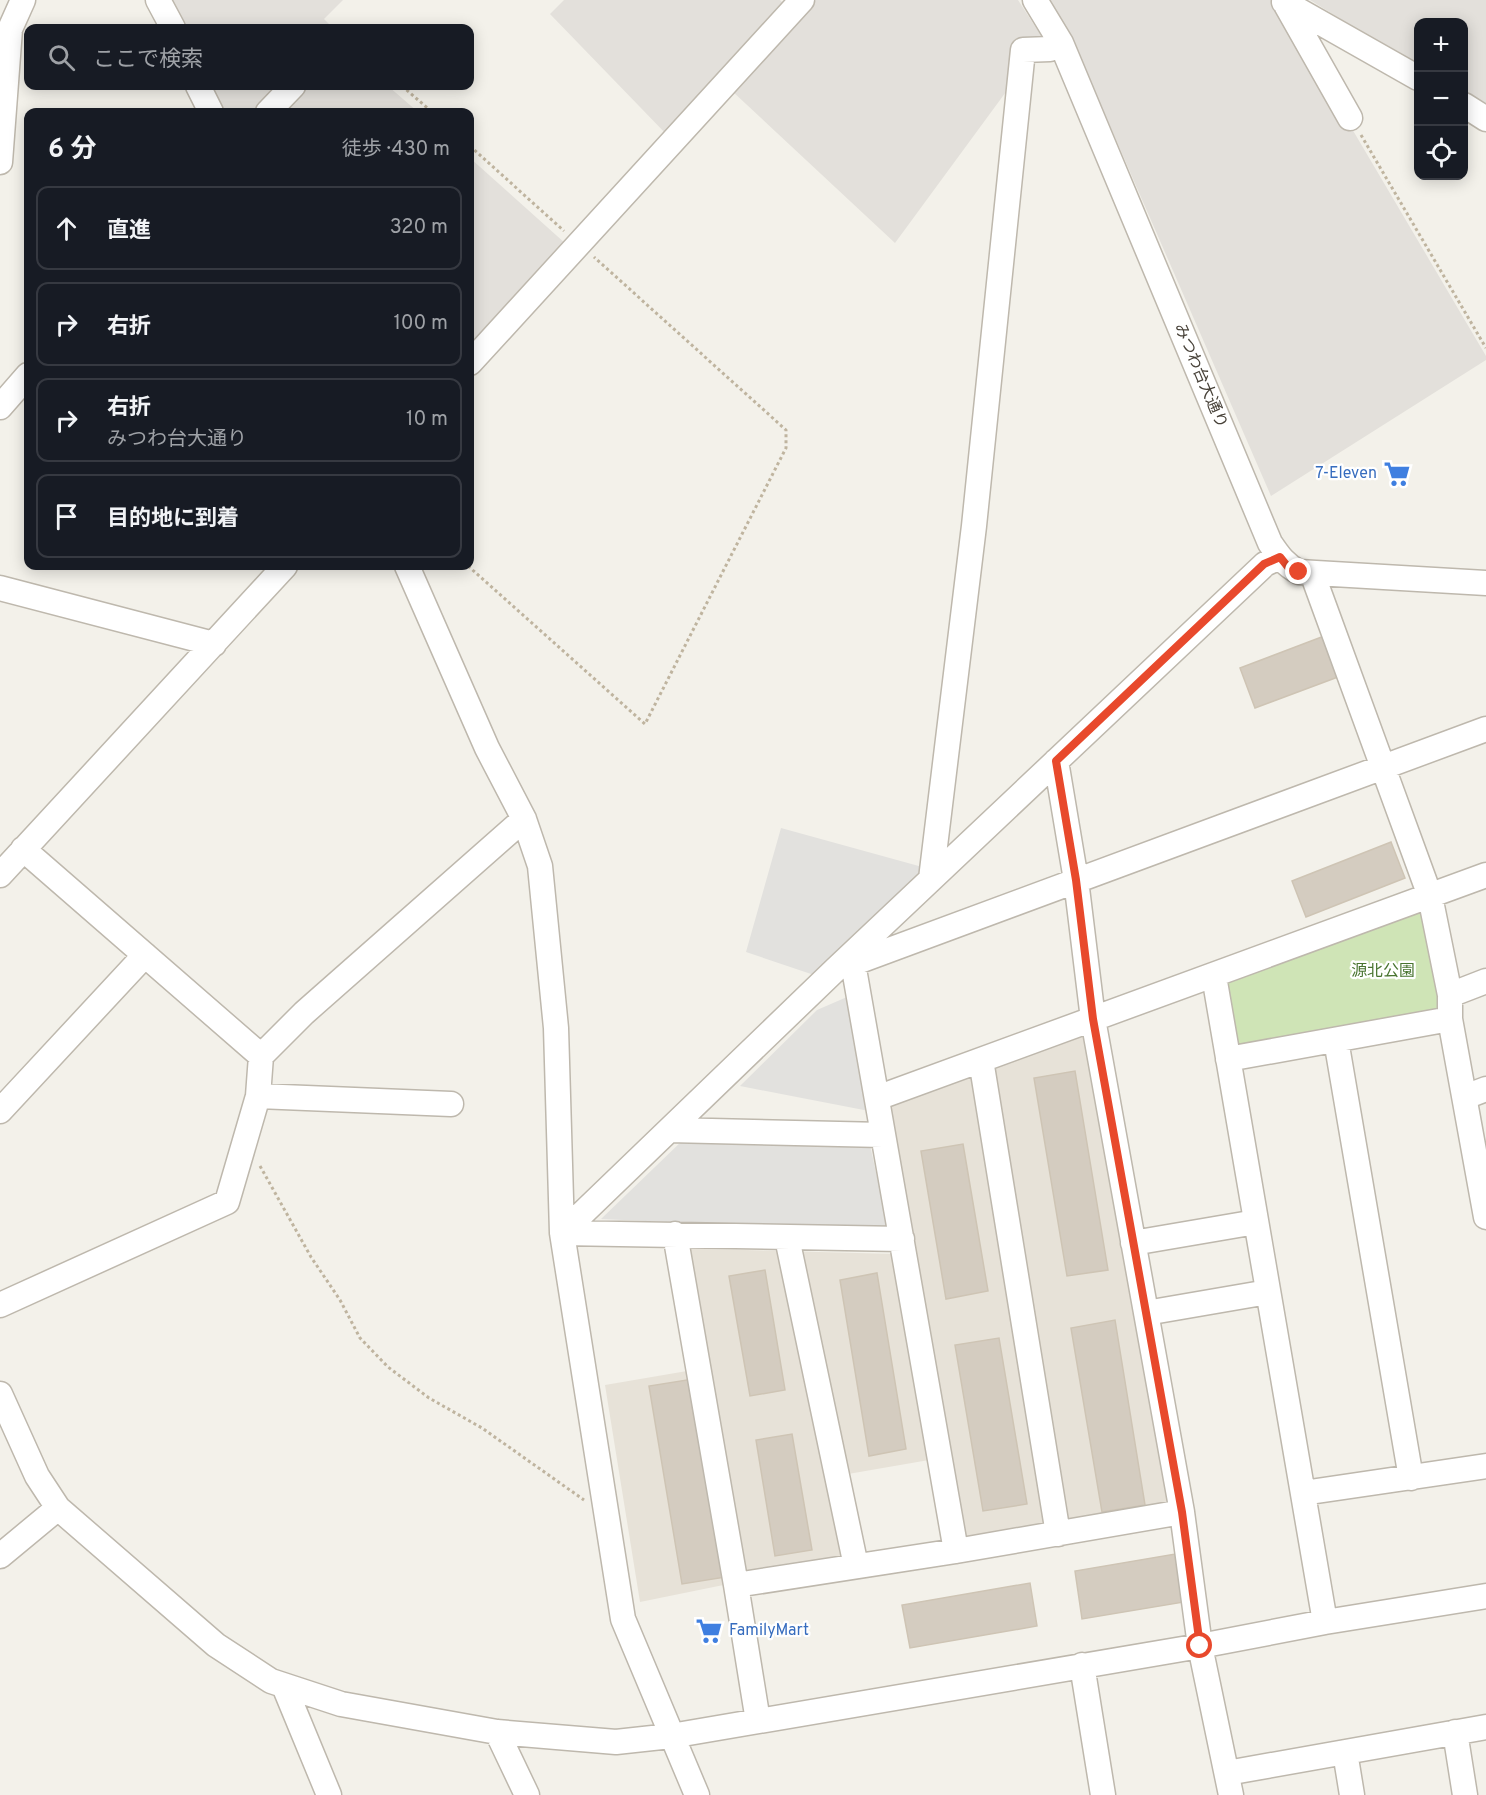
<!DOCTYPE html>
<html lang="ja">
<head>
<meta charset="utf-8">
<style>
	body { margin:0; font-family:Overpass,"Noto Sans JP",sans-serif; background:#242831; color:#f1f3f6 }
	.controls { position:absolute; right:18px; top:18px; display:grid; overflow:hidden; border-radius:12px; box-shadow:0 3px 15px #0003 }
	.controls button { width:54px; height:54px; display:grid; place-items:center; padding:0; border:0; border-bottom:2px solid #363941; background:#171b24; color:#f1f3f6; font:30px sans-serif }
	.stop { position:absolute; width:18px; height:18px; margin:-14px; border:4px solid #e8492c; border-radius:50%; background:#fff }
	.stop.end { background:#e8492c; border-color:#fff; box-shadow:0 2px 6px #0008 }
	.list { margin:0; padding:0; list-style:none }
	h2 { display:flex; justify-content:space-between; align-items:center; height:78px; margin:0; padding:0 24px; font-size:26px }
	h2 small { font-size:20px; font-weight:400; color:#9ea1a6 }
	.list li { display:grid; grid-template-columns:39px 1fr auto; gap:18px; align-items:center; box-sizing:border-box; height:84px; margin:0 12px 12px; padding:0 12px; border:2px solid #363941; border-radius:12px }
	.list b { display:block; font-size:22px; white-space:nowrap }
	.list p { margin:0; font-size:20px; white-space:nowrap; color:#9ea1a6 }
	.list em { font-size:20px; font-style:normal; color:#9ea1a6 }
	.icon { flex:none; width:33px; height:33px; fill:none; stroke:currentColor; stroke-width:2; stroke-linecap:round; stroke-linejoin:round }
	.map { position:relative; flex:none; width:1486px; height:1795px; overflow:hidden }
	.search { position:absolute; background:#171b24; box-shadow:0 3px 15px #0003; left:24px; top:24px; width:450px; height:66px; display:flex; align-items:center; gap:15px; box-sizing:border-box; padding:0 21px; border-radius:12px; color:#9ea1a6; font-size:22px }
	.panel { position:absolute; background:#171b24; box-shadow:0 3px 15px #0003; left:24px; top:108px; width:450px; height:462px; border-radius:12px }
	.map>svg:first-child { display:block }
	.residential { fill:#e7e2d8 }
	.industrial { fill:#e3e0db }
	.green { fill:#cfe4b6 }
	.parking { fill:#e2e1de }
	.building { fill:#d4ccc0; stroke:#cec4b4; stroke-width:1.5 }
	.lines { fill:none; stroke-linecap:round; stroke-linejoin:round }
	.minor-casing { stroke:#beb8ad; stroke-width:27 }
	.path { stroke:#bfb49f; stroke-width:3; stroke-dasharray:3 3; stroke-linecap:butt }
	.minor { stroke:#fff; stroke-width:24 }
	.route { stroke:#e8492c; stroke-width:8 }
	.labels { text-anchor:middle; dominant-baseline:central; stroke-width:4.5; stroke-linejoin:round; paint-order:stroke }
	.street-label { font-size:16px; fill:#474138; stroke:#fff }
	.shop-label { font-size:16px; fill:#366cbe; stroke:#fff; text-anchor:end }
	.park-label { font-size:16px; fill:#497430; stroke:#fff }
</style>
</head>
<body>
<div class="map">
<svg width="1486" height="1795" viewBox="0 0 1486 1795">
	<rect width="100%" height="100%" fill="#f3f1ea"/>
	<path class="residential" d="M1087 1035 1174 1508 945 1548 929 1460 825 1478 846 1560 640 1602 605 1385 687 1371 666 1248 895 1254 872 1109Z"/>
	<path class="industrial" d="M172 0H343L324 19 333 28H184Z
		M564 0H780L788 8 669 137 550 14Z
		M816 0H1018L1044 40 895 243 732 91Z
		M1046 0H1276L1486 356V360L1271 496 1070 34Z
		M1310 0H1486V109L1464 95V22H1418V67Z
		M208 86H287L262 112H219Z
		M303 86H388L418 112H279Z
		M470 158 566 244 470 350Z"/>
	<path class="green" d="M1413 908 1426 913 1442 1012 1233 1051 1223 981Z"/>
	<path class="parking" d="M781 828 926 868 817 976 746 952Z
		M847 997 869 1111 740 1086 817 1010Z
		M683 1140 870 1145 889 1232 601 1219Z"/>
	<path class="building" d="M1332 633 1346 674 1255 708 1240 668Z
		M1391 842 1405 878 1306 917 1292 881Z
		M1075 1071 1108 1270 1067 1276 1034 1078Z
		M963 1144 988 1291 946 1299 921 1151Z
		M765 1270 785 1390 750 1396 729 1276Z
		M877 1273 906 1449 869 1456 840 1280Z
		M1115 1320 1145 1505 1102 1512 1071 1328Z
		M999 1338 1027 1504 983 1511 955 1345Z
		M693 1379 726 1577 682 1584 649 1386Z
		M792 1434 812 1550 775 1556 756 1440Z
		M1181 1553 1190 1601 1082 1619 1075 1571Z
		M1030 1583 1037 1626 910 1648 902 1605Z"/>
	<g class="lines">
		<g class="minor-casing">
			<path id="minor" d="M158 0 173 28
				M1035 0 1061 43 1270 543C1278 555 1285 565 1299 572L1486 583
				M1284 2 1418 78
				M1285 3 1350 118
				M198 86 211 112
				M1464 105 1486 119
				M268 112 293 86
				M0 162 10 29 23 0
				M470 363 802 0
				M0 407 28 375
				M407 566 487 748 524 819 540 866 556 1028 562 1233 623 1619 697 1795
				M1312 573 1430 896 1450 995V1019L1486 1217
				M0 588 214 644
				M1056 761 1076 880 1093 1019 1182 1512 1200 1646 1231 1795
				M23 849 261 1056
				M0 875 285 566
				M931 879 974 526 1023 50 1050 49 1061 43
				M853 963 956 1551
				M846 966 1486 729
				M1214 976 1325 1622
				M1450 995 1486 981
				M1336 1040 1411 1478
				M1228 1059 1450 1019
				M981 1060 1058 1534
				M258 1096 451 1104
				M1465 1097 1486 1089
				M877 1098 1486 875
				M0 1111 145 955
				M669 1130 883 1135
				M562 1233 835 970 1265 564 1280 557
				M562 1233 902 1239
				M675 1234 736 1585 758 1721
				M787 1238 856 1566
				M1133 1243 1256 1222
				M0 1305 227 1202 258 1096 261 1056 304 1013 524 819
				M1146 1313 1268 1292
				M0 1394 37 1476 58 1508 216 1645 271 1681 341 1704 497 1732 616 1742 671 1736 1200 1646 1325 1622 1486 1596
				M1303 1493 1486 1466
				M0 1556 58 1508
				M736 1585 956 1551 1182 1512
				M1082 1665 1103 1795
				M284 1686 329 1795
				M497 1732 527 1795
				M1455 1732 1465 1795
				M1345 1752 1352 1795
				M1227 1773 1486 1727"/>
		</g>
		<path class="path" d="M402 86 432 112
			M1361 135 1486 348
			M470 146 564 231
			M468 566 645 724 786 448V430L594 257
			M260 1166 311 1257 340 1300 360 1338 388 1367 429 1398 482 1428 584 1500"/>
		<use href="#minor" class="minor"/>
	</g>
	<g class="lines">
		<path class="route" d="M1200 1646 1182 1512 1093 1019 1076 880 1056 761 1264 564 1280 557 1288 567 1299 572"/>
	</g>
	<defs>
		<g id="supermarket-bare" transform="scale(2.07)"><path d="M-6-5.5h2.5l.6 2H6L4.5 2H-2.5L-4.4-4H-6ZM-1.5 3.2a1.3 1.3 0 1 0 .1 0ZM3 3.2a1.3 1.3 0 1 0 .1 0Z" fill="#3f7fe0" stroke="#fff" stroke-width="2.5" paint-order="stroke"/></g>
	</defs>
	<g fill-rule="evenodd">
		<use href="#supermarket-bare" x="1397" y="474"/>
		<use href="#supermarket-bare" x="709" y="1631"/>
	</g>
	<g class="labels">
		<g class="street-label">
			<text transform="translate(1200 376) rotate(67)">みつわ台大通り</text>
		</g>
		<g class="shop-label">
			<text x="1377" y="474">7-Eleven</text>
			<text x="729" y="1631" text-anchor="start">FamilyMart</text>
		</g>
		<g class="park-label">
			<text x="1383" y="972">源北公園</text>
		</g>
	</g>
</svg>
<div class="controls">
<button>+</button>
<button>−</button>
<button><svg class="icon" aria-label="locate" viewBox="0 0 24 24"><circle cx="12" cy="12" r="6"/><path d="M12 2v4M12 18v4M2 12h4M18 12h4"/></svg></button>
</div>
<div class="stop" style="left:1200px;top:1646px"></div>
<div class="stop end" style="left:1299px;top:572px"></div>
<div class="search"><svg class="icon" aria-label="search" viewBox="0 0 24 24"><circle cx="10" cy="10" r="6"/><path d="M15 15l6 6"/></svg>ここで検索</div>
<section class="panel">
<h2>6 分<small>徒歩 · 430 m</small></h2>
<ul class="list">
<li><svg class="icon" aria-label="ahead" viewBox="0 0 24 24"><path d="M12 20V5M6 11l6-6 6 6"/></svg><div><b>直進</b></div><em>320 m</em></li>
<li><svg class="icon" aria-label="right" viewBox="0 0 24 24"><path d="M7 20v-9h11M14 6l5 5-5 5"/></svg><div><b>右折</b></div><em>100 m</em></li>
<li><svg class="icon" aria-label="right" viewBox="0 0 24 24"><path d="M7 20v-9h11M14 6l5 5-5 5"/></svg><div><b>右折</b><p>みつわ台大通り</p></div><em>10 m</em></li>
<li><svg class="icon" aria-label="arrive" viewBox="0 0 24 24"><path d="M6 21V4h12l-3 4 3 4H6"/></svg><div><b>目的地に到着</b></div></li>
</ul>
</section>
</div>
</body>
</html>
